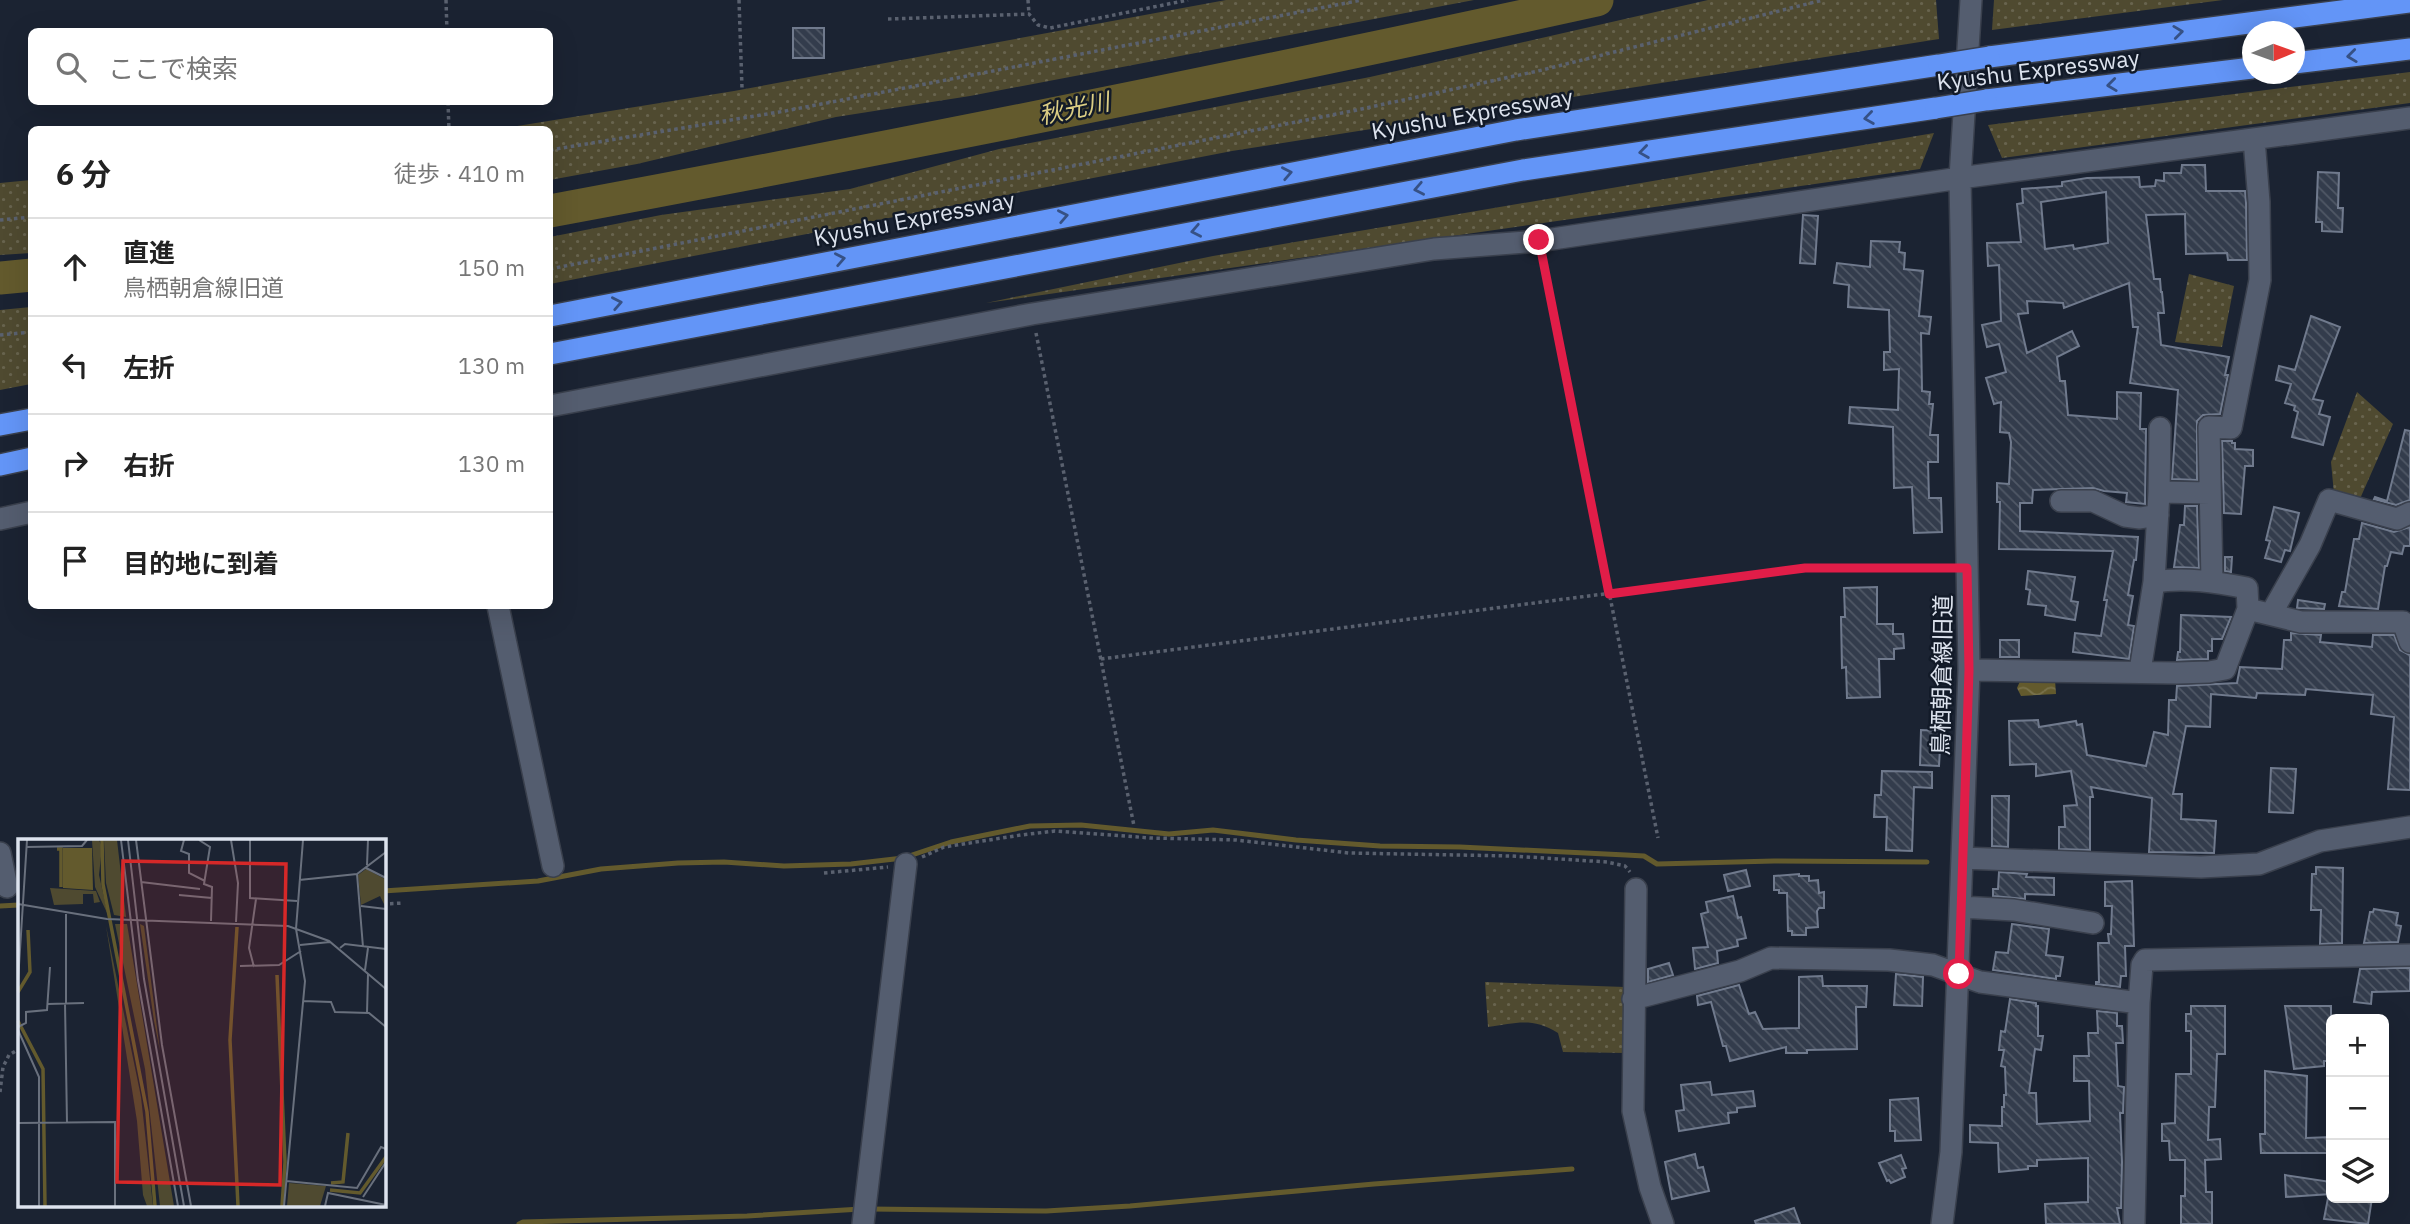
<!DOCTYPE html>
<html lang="ja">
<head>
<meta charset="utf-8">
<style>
	body { margin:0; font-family:"IBM Plex Sans","Noto Sans JP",sans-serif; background:#f2f2f2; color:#222 }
	.controls { position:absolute; right:21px; bottom:21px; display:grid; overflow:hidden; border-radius:10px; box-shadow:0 7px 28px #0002 }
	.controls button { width:63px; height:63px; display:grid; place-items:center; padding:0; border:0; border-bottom:2px solid #e0e0e0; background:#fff; color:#222; font:35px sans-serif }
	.compass { position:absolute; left:2242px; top:21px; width:63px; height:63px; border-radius:50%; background:#fff; box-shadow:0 7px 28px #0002; rotate:89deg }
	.stop { position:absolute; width:21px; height:21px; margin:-16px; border:5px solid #e11d48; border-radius:50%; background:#fff }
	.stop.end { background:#e11d48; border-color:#fff; box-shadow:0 2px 7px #0008 }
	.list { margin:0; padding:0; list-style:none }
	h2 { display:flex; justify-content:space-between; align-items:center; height:91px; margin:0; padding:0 28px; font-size:30px }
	h2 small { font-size:23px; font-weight:400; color:#767676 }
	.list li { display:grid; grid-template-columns:46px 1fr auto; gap:21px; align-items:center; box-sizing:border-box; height:98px; padding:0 28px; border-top:2px solid #e0e0e0 }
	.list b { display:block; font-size:26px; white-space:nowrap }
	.list p { margin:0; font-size:23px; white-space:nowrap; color:#767676 }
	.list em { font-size:23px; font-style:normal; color:#767676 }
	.icon { flex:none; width:38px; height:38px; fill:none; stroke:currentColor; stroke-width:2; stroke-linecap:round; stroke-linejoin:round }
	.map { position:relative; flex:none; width:2410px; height:1224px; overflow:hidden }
	.search { position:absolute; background:#fff; box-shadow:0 7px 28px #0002; left:28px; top:28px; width:525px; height:77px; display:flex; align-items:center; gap:18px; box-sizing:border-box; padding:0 24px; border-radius:10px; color:#767676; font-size:26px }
	.panel { position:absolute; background:#fff; box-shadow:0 7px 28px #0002; left:28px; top:126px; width:525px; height:483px; border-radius:10px }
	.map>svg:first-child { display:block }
	.grass { fill:url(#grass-dots) }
	.water { fill:url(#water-waves) }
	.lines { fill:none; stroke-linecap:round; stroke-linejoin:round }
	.stream { stroke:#635a2d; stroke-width:5 }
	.river { stroke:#635a2d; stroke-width:33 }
	.building { fill:url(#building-back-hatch); stroke:#707a8d; stroke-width:2; fill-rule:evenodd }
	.minor-casing { stroke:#3a404d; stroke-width:24 }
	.highway-casing { stroke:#3a404d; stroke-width:24 }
	.path { stroke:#5a616f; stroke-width:3.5; stroke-dasharray:3.5 3.5; stroke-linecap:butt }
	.minor { stroke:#545d6f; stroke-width:21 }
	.highway { stroke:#6395f7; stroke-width:21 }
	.highway-bridge-casing { stroke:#3a404d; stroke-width:24; stroke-linecap:butt }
	.highway-bridge { stroke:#6395f7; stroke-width:21 }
	.oneway { stroke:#365185 }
	.route { stroke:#e11d48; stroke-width:9 }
	.labels { text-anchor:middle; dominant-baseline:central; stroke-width:5; stroke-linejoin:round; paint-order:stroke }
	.street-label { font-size:23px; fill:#dde3ee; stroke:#121a28 }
	.water-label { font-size:24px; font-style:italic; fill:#dcce84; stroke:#121a28 }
	.inset-river { fill:none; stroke:#635a2d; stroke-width:3.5 }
	.inset-road { fill:none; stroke:#69707d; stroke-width:2 }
	.view { fill:#d62828; fill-opacity:0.15; stroke:#d62828; stroke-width:3.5 }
	.inset-edge { fill:none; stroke:#dde3ee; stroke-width:3.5 }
</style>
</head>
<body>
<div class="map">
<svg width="2410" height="1224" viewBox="0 0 2410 1224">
	<defs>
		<pattern id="grass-dots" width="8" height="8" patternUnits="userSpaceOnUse" patternTransform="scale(1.75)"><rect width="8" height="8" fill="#4f4a30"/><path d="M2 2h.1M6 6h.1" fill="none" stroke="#68644e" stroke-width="1.8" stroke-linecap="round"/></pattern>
		<pattern id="water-waves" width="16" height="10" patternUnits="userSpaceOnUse" patternTransform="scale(1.75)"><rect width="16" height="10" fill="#635a2d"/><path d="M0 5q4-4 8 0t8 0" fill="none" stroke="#79724c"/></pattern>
		<pattern id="building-back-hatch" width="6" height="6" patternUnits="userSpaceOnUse" patternTransform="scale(1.75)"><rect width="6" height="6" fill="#333c4c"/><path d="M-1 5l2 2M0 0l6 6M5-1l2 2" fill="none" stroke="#505866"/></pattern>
	</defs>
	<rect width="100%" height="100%" fill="#1b2332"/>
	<path class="grass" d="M1226 0H1474L970 96 836 117 637 164 550 180V130L499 129 734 91Z
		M1708 0H1936L1939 39 1232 151 550 284V237L661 215 850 189 999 149 1370 77Z
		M1994 0H2223L1992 30Z
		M2410 72V103L2002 158 1988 125Z
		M1934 133 1920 169 986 303 1213 256Z
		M31 180V253L0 255V183Z
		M2189 274 2234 286 2222 347 2175 342Z
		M31 307V384L0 390V310Z
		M2357 392 2393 424 2359 501 2334 494 2331 462Z
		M1485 982 1625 987 1626 1053 1563 1052 1558 1033C1533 1017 1516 1023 1488 1027Z"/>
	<path class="water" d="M2021 679 2055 680 2056 694 2021 696 2017 688Z"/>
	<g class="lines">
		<path class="stream" d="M383 891 538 881 601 869 678 863 724 862 784 866 851 864 903 858 951 842 1000 832 1030 826 1081 825 1169 834 1213 830 1296 840 1380 846 1460 847 1626 855 1644 856 1657 864 1774 861 1927 862
			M0 906 19 905
			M870 1209 1046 1211 1130 1206 1374 1184 1572 1169
			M519 1224 523 1222 747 1216 861 1209"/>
		<path class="river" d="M550 211C900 146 1249 76 1597 0
			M0 278 32 275"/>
	</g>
	<path class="building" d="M793 28H824V58H793Z
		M2182 165H2205L2206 191H2245L2246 203 2247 260H2228L2227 253 2186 254 2185 214 2146 215 2154 279H2160L2161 292H2162L2164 313H2158L2161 345 2229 357 2225 375H2228L2220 414 2203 415 2197 421V480L2172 479 2178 390 2130 383 2138 327H2133L2129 283 2064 308 2063 303 2027 301 2028 313 2018 314 2027 353 2072 331 2079 346 2057 357 2060 381H2065L2068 415 2117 419V392L2141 393 2140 429H2146L2145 504 2126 502 2127 493 2104 491 2093 488 2033 490 2032 503H2020V531L2138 537 2136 560H2134L2128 595 2133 596 2128 625 2134 626 2129 659 2073 652 2075 633 2101 636 2107 600H2104L2113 551 1999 549 2000 502H1997V483L2009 484 2011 442 2009 433 2000 432 2001 402 1994 404 1986 378 2006 372 1999 344 1987 347 1982 325 2001 321 1999 265 1988 266 1987 243 2021 242 2017 204 2023 203 2022 189 2062 186V182L2087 178 2139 177 2140 187 2155 186 2156 180 2164 181V173H2181ZM2106 192 2108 243 2074 249 2073 245 2045 249 2041 202Z
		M2318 172 2339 173 2338 208H2343L2342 232 2322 231V222H2316Z
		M1803 215 1818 216 1815 264 1800 263Z
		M1871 241 1900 242 1899 252 1905 253 1904 269 1923 271 1919 316 1931 317 1929 334 1921 333 1922 391 1930 392 1929 404H1933L1930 435H1938V462H1928L1929 498H1941L1942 532 1914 533 1912 487 1894 488 1893 427 1849 423 1850 407 1898 410 1899 369 1884 370V352H1890L1889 310 1848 307 1849 285 1834 283 1837 263 1870 267Z
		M2311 316 2340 327 2313 399 2323 401 2319 414 2330 417 2323 445 2292 437 2298 412 2294 410 2295 406 2285 403 2291 384 2276 380 2279 366 2295 370Z
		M2405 430 2410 431V500L2396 505 2374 499 2375 497 2387 501Z
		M2222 441H2232V443H2235V449L2253 450V466H2245L2241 514 2224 513Z
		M2185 506H2197L2199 568 2174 567 2180 525H2184Z
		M2274 507 2299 513 2290 551 2285 550 2281 562 2265 558 2270 541 2266 540Z
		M2362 523 2394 532 2410 527V546H2404L2402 554 2391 552 2387 566H2385L2378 609 2339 606 2342 592H2345L2354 539H2359Z
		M2225 557H2232L2231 572 2225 571Z
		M2028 571 2075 577 2071 601 2078 602 2075 620 2045 615 2046 606 2028 604 2030 590 2026 589Z
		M1877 587V624H1893V634H1903L1904 648 1894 649V659H1879L1880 697 1847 698 1846 667 1842 668 1841 617H1845L1844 588Z
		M2298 600 2325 604 2324 609 2297 608Z
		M2181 615 2231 617 2222 639H2212V651H2208V659L2177 660 2178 652H2180Z
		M2291 633 2321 635 2320 642 2372 647 2373 635H2394L2400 650 2410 655V790L2388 789 2394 717 2371 714 2373 695 2306 689 2305 695 2257 693 2256 698 2211 694 2210 727 2186 726 2173 794H2182L2181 819 2216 821 2214 853 2149 852 2152 798 2091 787 2093 797H2090V850L2059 849V827H2065L2064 806 2077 805 2071 771 2036 776V764L2010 765 2009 721 2038 720 2039 727 2076 721 2077 725 2082 724 2087 755 2146 766 2154 732 2168 735 2169 700H2176L2177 686 2237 683 2240 667 2282 669 2284 640H2291Z
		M2000 640H2019V657H2000Z
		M1921 730 1941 731 1939 766 1920 765Z
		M2271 768 2296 769 2293 813 2269 812Z
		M1882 771 1932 772V788L1914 787 1912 851 1886 850 1887 817H1874L1875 795H1881Z
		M1992 796H2009L2008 847 1992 846Z
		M2316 867 2343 868 2342 943 2320 944 2321 910H2311L2312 874H2316Z
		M1746 870 1750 886 1728 891 1724 875Z
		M1999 872 2027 874 2026 877 2054 878V895L2025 894V899L1993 896V889H1998Z
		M1799 874V876H1809V881L1818 880 1819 893 1824 892V908H1819L1817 911 1818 927 1806 928V935H1792V931H1788L1787 893H1779V890H1774V876Z
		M2132 881 2134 946H2125L2126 976H2121L2120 987 2096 984V982H2099L2098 943H2109L2108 934H2111L2112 906H2105V882Z
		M1733 896 1738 918 1741 917 1746 938 1737 940 1738 946 1717 951 1718 963 1695 969 1693 948 1708 947 1701 914 1708 912 1706 902Z
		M2374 909 2398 913 2396 925 2401 926 2398 942 2364 943 2370 912H2373Z
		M2012 924 2049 929 2046 955 2063 957 2060 976H2056V979L1993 970 1996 952 2008 953Z
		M1669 963 1673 975 1648 982V969Z
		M2394 968H2410V991L2372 992 2371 1004 2354 1002 2360 969Z
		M1896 974 1923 977 1922 1006 1894 1005Z
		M1822 976 1823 986H1867L1866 1007H1856L1857 1049 1807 1050V1053H1786V1047L1730 1061 1726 1046H1723L1711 1002 1698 1005 1697 996 1739 985 1749 1014 1755 1012 1763 1029 1799 1028V977Z
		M2010 999 2036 1003V1006H2038V1036H2043L2041 1050 2035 1049 2029 1093H2036L2037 1124 2090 1121 2089 1081H2074V1056H2089L2088 1033H2098L2097 1011 2117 1013V1026H2122L2123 1043H2116L2118 1086 2124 1087 2123 1113H2120L2122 1162 2121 1208H2117L2120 1224H2046L2045 1204 2088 1202V1158L2037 1160V1166H2028V1169L1999 1172 1998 1143 1970 1142V1125L2002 1126V1107H2004V1095H2006L2005 1067 2001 1066 2004 1050H1999L2001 1031 2005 1032Z
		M2191 1006H2225V1054H2217L2215 1107H2209L2208 1140 2220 1139 2221 1159 2205 1160 2206 1192H2212V1224H2181V1196H2185V1160H2170L2169 1141H2162V1124L2175 1123 2176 1074H2191V1031H2186V1014H2191Z
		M2285 1006H2331V1061H2324V1066L2294 1069Z
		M2265 1071 2307 1076 2306 1138 2331 1137V1153H2261L2260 1134H2265Z
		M1710 1082 1712 1095 1753 1091 1755 1106 1737 1108V1112L1728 1113 1729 1123 1679 1131 1676 1111 1684 1110 1681 1085Z
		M1918 1098 1921 1140 1895 1141V1131H1890V1100Z
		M1695 1154 1698 1168 1703 1167 1709 1191 1672 1199 1665 1162Z
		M1901 1155 1906 1168 1902 1169 1905 1177 1891 1183 1889 1180 1887 1181 1879 1163Z
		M2285 1175 2331 1182V1194L2286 1197Z
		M2328 1198H2372L2368 1224 2324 1219Z
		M1794 1208 1800 1224H1756L1755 1221Z"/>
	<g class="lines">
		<g class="minor-casing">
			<path id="minor" d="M550 406 1032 314 1434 249 1539 241 1960 178 2410 118
				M2159 492 2210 493
				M2061 501H2093L2125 516 2140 518 2158 515
				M0 519 32 512
				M2154 582C2185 577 2216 582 2247 588L2248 609
				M2212 582 2209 427 2231 428 2260 280 2259 202 2254 139
				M498 606 553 866
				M2271 614 2310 545 2329 500 2397 519 2410 513
				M1969 670 2177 673 2209 672 2225 669 2248 609 2301 622H2403L2410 642
				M2140 671 2154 582 2159 492 2160 428
				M0 853 7 887
				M1963 858 2201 867 2259 864 2320 841 2410 827
				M1636 889 1633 1111 1650 1187 1663 1224
				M1961 907 2014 910 2093 923
				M1633 999 1740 971 1771 958 1889 960 1933 965 1980 982 2139 1003
				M863 1224 906 864
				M1942 1224 1951 1152 1969 670 1960 178 1971 0
				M2134 1224 2139 1003 2142 965 2145 960 2410 955"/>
		</g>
		<g class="highway-casing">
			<path id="highway" d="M1989 57 2410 2
				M2294 63 2410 49
				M1986 100 2252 68
				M550 316 1516 130 1939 65
				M550 354 1523 170 1936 108
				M0 425 32 419
				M0 465 32 458"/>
		</g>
		<path class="path" d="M446 0 447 32
			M739 0 742 88
			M1028 0 1029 14
			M888 19 1029 14 1038 25 1050 28 1188 0
			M448 102 449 130
			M550 150 785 111 1362 0
			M0 220 32 217
			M1543 260 1658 838
			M550 269 1352 111 1538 71 1823 0
			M1036 333 1134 826
			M0 335 32 332
			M1101 659 1805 568H1947
			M922 857 944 847 1021 835 1055 831 1151 838 1236 840 1349 853 1512 856 1607 862 1625 866 1630 872
			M824 873 888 867
			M383 904 404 903
			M0 1092 3 1067 9 1055 19 1049"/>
		<use href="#minor" class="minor"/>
		<use href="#highway" class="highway"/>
		<g class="highway-bridge-casing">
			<path id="highway-bridge" d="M1939 65 1989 57
				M1936 108 1986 100"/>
		</g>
		<use href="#highway-bridge" class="highway-bridge"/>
	</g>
	<defs><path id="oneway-chevron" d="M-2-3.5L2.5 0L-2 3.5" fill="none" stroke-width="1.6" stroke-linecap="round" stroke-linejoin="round" transform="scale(1.75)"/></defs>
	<g class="oneway">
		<use href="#oneway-chevron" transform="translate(2178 32) rotate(-7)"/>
		<use href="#oneway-chevron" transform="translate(2352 56) rotate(173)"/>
		<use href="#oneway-chevron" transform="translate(2112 85) rotate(173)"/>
		<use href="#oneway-chevron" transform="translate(1869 118) rotate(172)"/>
		<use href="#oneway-chevron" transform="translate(1644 152) rotate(172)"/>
		<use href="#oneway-chevron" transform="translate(1287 173) rotate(-11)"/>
		<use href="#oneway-chevron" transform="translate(1419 189) rotate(169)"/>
		<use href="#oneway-chevron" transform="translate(1063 216) rotate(-11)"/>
		<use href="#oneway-chevron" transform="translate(1196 231) rotate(169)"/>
		<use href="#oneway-chevron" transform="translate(840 259) rotate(-11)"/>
		<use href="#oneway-chevron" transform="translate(617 303) rotate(-11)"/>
	</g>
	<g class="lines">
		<path class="route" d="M1539 240 1609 594 1805 568H1967L1969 670 1959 974"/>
	</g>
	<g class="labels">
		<g class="street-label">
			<text transform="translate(2038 69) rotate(-7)">Kyushu Expressway</text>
			<text transform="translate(1472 113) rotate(-10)">Kyushu Expressway</text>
			<text transform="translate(914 218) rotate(-11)">Kyushu Expressway</text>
			<text transform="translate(1941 675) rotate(-89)">鳥栖朝倉線旧道</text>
		</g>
		<g class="water-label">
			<text transform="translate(1074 108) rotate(-12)">秋光川</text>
		</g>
	</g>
	<g transform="translate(18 839)">
		<rect width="368" height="368" fill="#1b2332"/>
		<path d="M74 1H81L84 8 81 36 90 76 77 48ZM86 1H99L108 78 96 76 88 44ZM97 85H109L156 367H142L127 230ZM122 85 126 87 142 212 136 182ZM88 87 123 258 135 367H129L125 356 119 282Z" fill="#4f4a30"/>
		<path d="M348 30 367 40V67L362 57 343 66 340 36ZM32 49 78 52 82 63 76 64 75 55H65V65L36 66Z" fill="#4f4a30"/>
		<path d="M271 344 308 347 302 367H269Z" fill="#4f4a30"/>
		<path d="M45 9H74L75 51 45 49Z" fill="#635a2d"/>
		<path class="inset-river" d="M84 1 85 45 129 273 137 367M39 10H43V48M219 88 212 201 220 367M259 136 267 323 264 367M0 153 12 133 10 91M0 182 25 230 27 367M313 344 325 343 330 294M312 351 342 354 368 318"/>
		<path class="inset-road" d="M103 1 120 141 160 367M110 1 126 140 166 367M118 1 144 206 173 367M166 1 163 12 171 15V34L187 42M181 1 192 8 186 45 194 48 193 82M213 1 220 44 218 83M232 1V59L279 62M9 8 64 7 69 1M349 26 350 1M348 29 368 39M339 35 345 108M281 41 339 35 368 13M123 43 182 50M161 56 194 59M0 65 89 80 270 87 311 102 368 150M343 67 368 70M282 106 312 103M322 109 327 105 368 110M222 127 261 126 283 112M236 128 231 109 238 60M347 131 350 109M0 142 9 1M285 162 313 163 317 173 351 174 368 188M47 164 49 284M48 164V75M30 165 66 164M349 174 350 135M0 188 8 184V173L29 171 32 128M0 191 21 238V367M0 284 97 283V367M268 342 339 349 363 308 368 310M345 358 368 323M266 367 287 142 278 90 285 1M307 367 310 354 368 366"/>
		<path class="view" d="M105 22 268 25 262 346 99 343Z"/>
		<rect width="368" height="368" class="inset-edge"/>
	</g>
</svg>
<div class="controls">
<button>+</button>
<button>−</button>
<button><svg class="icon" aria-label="layers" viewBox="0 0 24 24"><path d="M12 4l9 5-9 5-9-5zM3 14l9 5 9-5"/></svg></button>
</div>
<svg class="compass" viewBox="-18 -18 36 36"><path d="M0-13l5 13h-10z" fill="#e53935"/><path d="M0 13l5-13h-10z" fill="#767676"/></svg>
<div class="stop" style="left:1959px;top:974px"></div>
<div class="stop end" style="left:1539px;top:240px"></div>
<div class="search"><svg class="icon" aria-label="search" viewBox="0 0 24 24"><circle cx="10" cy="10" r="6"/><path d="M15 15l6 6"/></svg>ここで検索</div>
<section class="panel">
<h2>6 分<small>徒歩 · 410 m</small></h2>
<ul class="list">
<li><svg class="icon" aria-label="ahead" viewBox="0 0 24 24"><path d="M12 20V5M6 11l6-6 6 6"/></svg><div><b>直進</b><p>鳥栖朝倉線旧道</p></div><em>150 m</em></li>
<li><svg class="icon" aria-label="left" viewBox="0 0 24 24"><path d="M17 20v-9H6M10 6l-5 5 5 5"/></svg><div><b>左折</b></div><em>130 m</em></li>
<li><svg class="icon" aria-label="right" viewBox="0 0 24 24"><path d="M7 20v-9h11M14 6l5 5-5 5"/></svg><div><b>右折</b></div><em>130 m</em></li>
<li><svg class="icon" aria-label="arrive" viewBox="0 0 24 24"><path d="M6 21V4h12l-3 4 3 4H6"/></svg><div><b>目的地に到着</b></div></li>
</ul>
</section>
</div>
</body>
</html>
